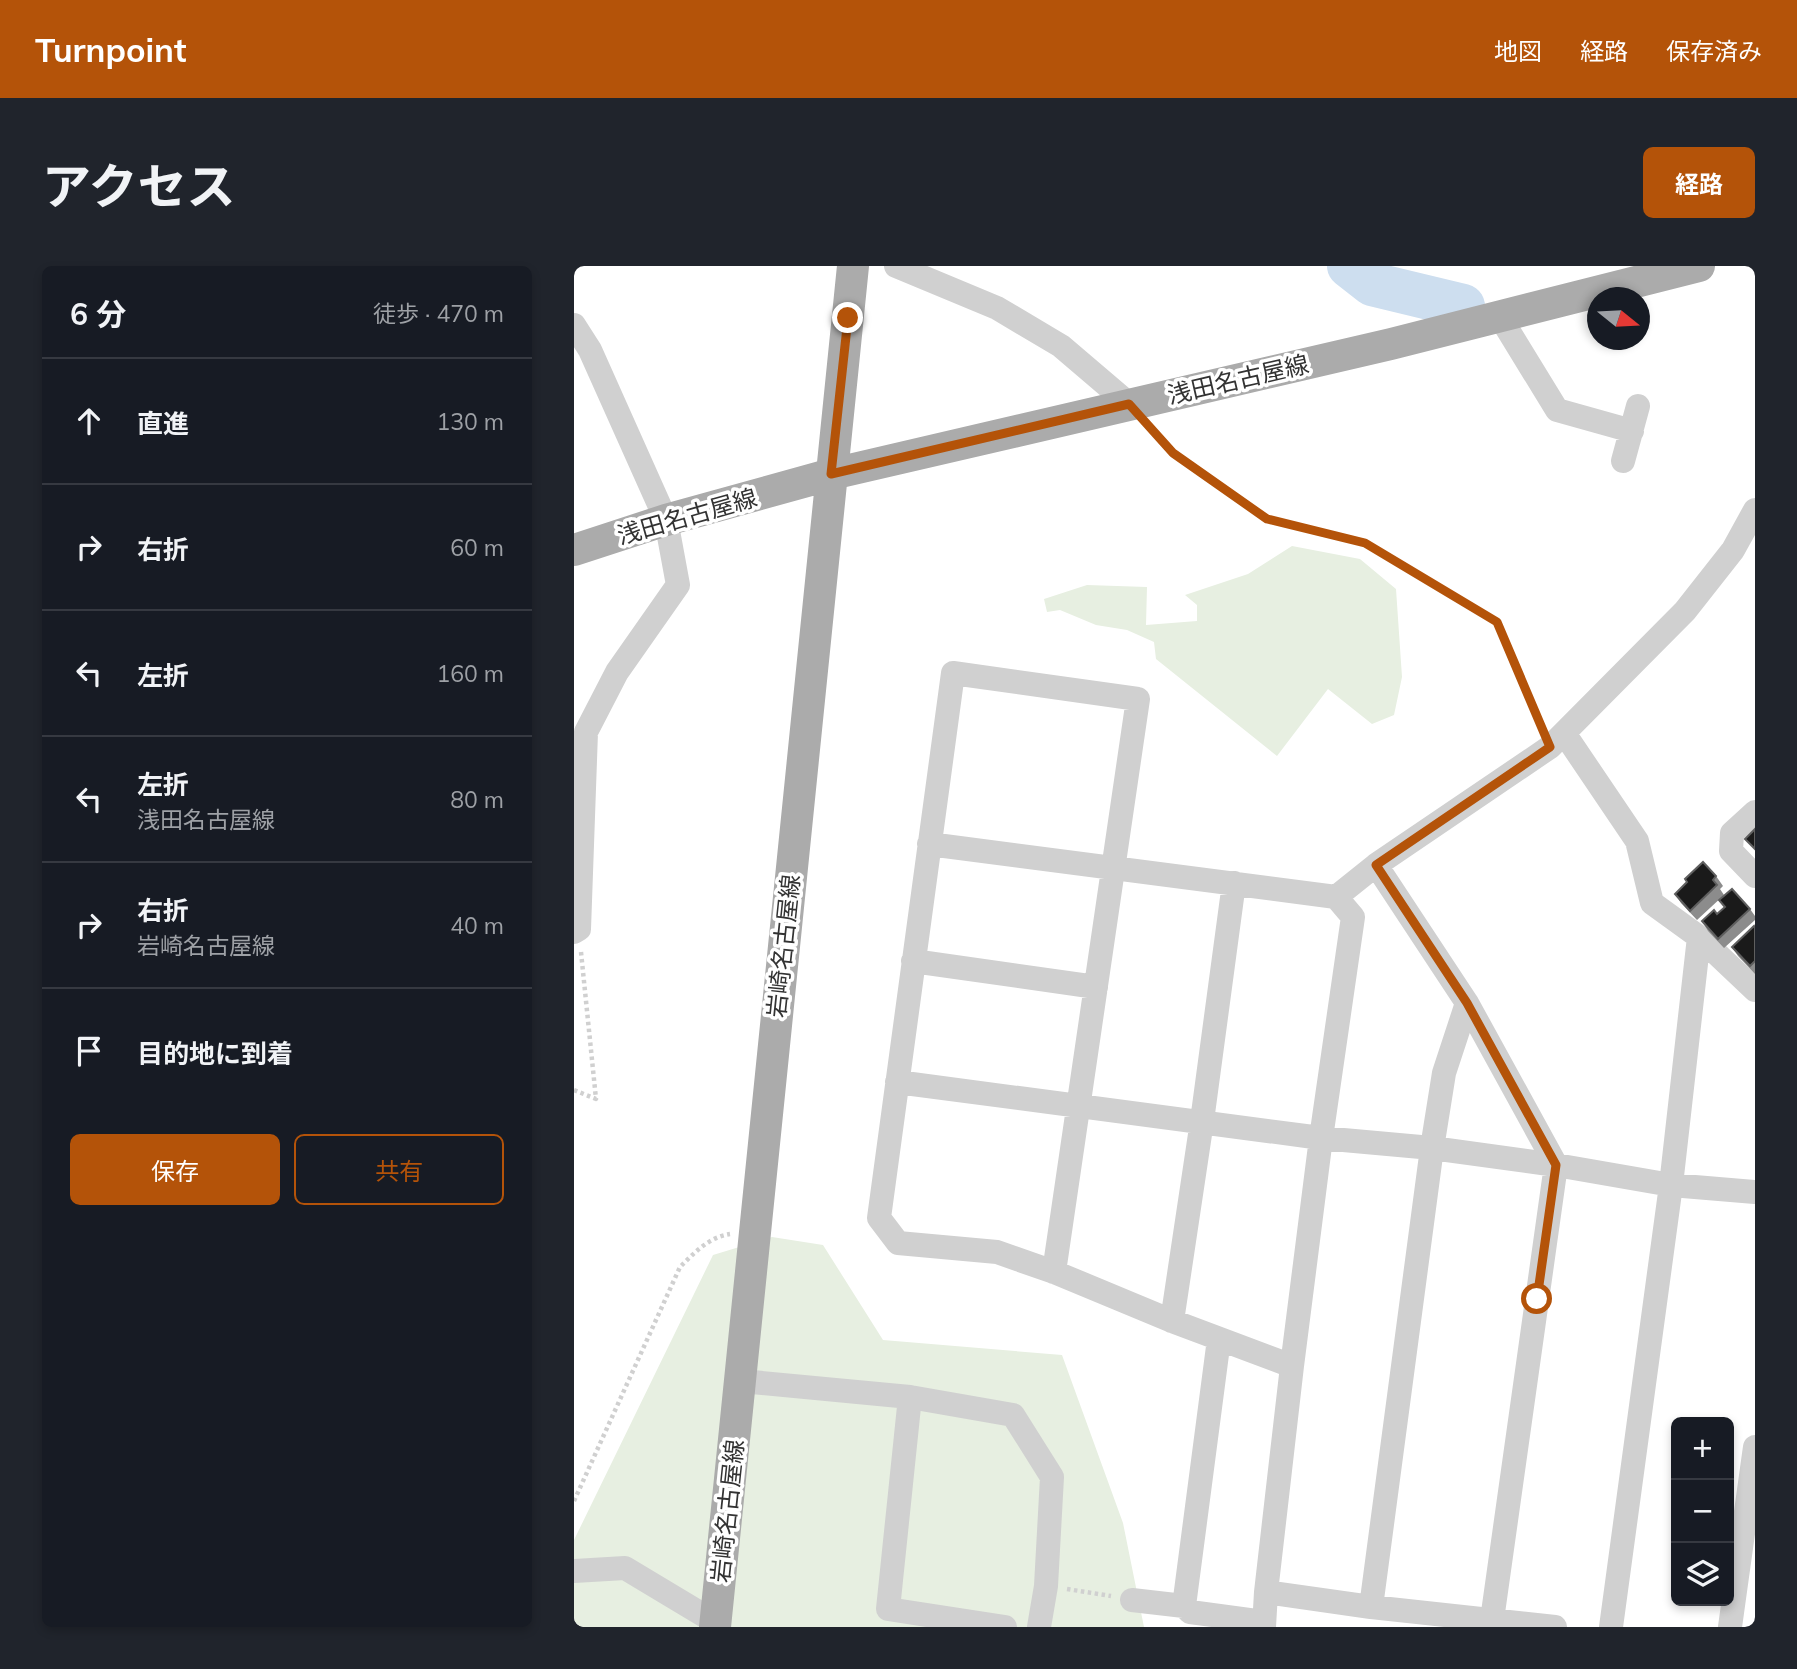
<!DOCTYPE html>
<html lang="ja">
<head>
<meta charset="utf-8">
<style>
	body { margin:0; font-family:Mulish,"Noto Sans JP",sans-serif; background:#20242c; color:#f1f3f6 }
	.controls { position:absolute; right:21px; bottom:21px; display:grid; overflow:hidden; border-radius:10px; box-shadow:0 4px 10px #0003 }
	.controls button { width:63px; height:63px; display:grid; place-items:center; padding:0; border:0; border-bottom:2px solid #363941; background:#171b24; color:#f1f3f6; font:35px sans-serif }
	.compass { position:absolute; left:1013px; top:21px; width:63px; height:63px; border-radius:50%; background:#171b24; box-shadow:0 4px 10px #0003; rotate:108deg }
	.stop { position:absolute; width:21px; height:21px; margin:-16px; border:5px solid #b45309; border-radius:50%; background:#fff }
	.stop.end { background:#b45309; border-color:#fff; box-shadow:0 2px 7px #0008 }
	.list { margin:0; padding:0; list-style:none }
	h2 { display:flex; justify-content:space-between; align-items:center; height:91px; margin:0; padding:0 28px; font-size:30px }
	h2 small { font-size:23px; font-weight:400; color:#9ea1a6 }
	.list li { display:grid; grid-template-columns:46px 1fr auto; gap:21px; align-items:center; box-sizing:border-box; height:126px; padding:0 28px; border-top:2px solid #363941 }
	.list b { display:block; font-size:26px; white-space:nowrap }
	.list p { margin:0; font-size:23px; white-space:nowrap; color:#9ea1a6 }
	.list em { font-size:23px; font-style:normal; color:#9ea1a6 }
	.actions { display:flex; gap:14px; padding:21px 28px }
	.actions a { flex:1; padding:16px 0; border:2px solid #b45309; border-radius:10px; text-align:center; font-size:24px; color:#b45309 }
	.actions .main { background:#b45309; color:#fff }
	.icon { flex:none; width:38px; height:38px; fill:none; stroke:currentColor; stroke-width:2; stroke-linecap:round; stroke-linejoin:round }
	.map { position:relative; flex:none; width:1181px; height:1361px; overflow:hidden; border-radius:10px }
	header { display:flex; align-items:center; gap:42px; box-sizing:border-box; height:98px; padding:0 35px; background:#b45309; color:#fff }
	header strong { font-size:33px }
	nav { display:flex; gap:38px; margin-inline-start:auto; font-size:24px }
	.intro { display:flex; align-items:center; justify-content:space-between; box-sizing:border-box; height:168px; padding:0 42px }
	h1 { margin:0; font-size:49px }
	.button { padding:18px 32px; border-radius:10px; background:#b45309; color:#fff; font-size:24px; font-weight:700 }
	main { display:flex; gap:42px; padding:0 42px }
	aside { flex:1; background:#171b24; border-radius:10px; box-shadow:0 4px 10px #0003 }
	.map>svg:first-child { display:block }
	.green { fill:#e7efe1 }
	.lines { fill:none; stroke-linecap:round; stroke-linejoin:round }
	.river { stroke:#cddeef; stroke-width:44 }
	.path { stroke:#d0d0d0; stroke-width:4.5; stroke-dasharray:3.5 3.5; stroke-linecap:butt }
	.minor { stroke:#d0d0d0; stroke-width:24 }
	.major { stroke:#ababab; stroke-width:32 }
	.wall { fill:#8c8c8c }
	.building { fill:#1a1a1a; stroke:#5f5f5f; stroke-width:2 }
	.route { stroke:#b45309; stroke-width:9 }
	.labels { text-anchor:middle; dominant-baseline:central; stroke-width:7; stroke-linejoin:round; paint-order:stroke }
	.street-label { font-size:24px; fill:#333; stroke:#fff }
</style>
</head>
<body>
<header>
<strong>Turnpoint</strong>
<nav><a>地図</a><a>経路</a><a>保存済み</a></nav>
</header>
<div class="intro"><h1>アクセス</h1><a class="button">経路</a></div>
<main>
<aside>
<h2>6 分<small>徒歩 · 470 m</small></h2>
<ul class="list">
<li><svg class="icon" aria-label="ahead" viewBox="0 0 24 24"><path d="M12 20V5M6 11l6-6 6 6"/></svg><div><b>直進</b></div><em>130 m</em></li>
<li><svg class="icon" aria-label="right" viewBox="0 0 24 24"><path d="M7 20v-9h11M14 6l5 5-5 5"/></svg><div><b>右折</b></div><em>60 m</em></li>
<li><svg class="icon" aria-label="left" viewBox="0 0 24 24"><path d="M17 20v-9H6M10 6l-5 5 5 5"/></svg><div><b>左折</b></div><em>160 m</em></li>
<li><svg class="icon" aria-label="left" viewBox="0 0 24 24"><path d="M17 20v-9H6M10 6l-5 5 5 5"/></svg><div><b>左折</b><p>浅田名古屋線</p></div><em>80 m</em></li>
<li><svg class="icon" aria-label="right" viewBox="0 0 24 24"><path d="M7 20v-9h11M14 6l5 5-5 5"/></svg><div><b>右折</b><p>岩崎名古屋線</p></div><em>40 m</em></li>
<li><svg class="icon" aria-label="arrive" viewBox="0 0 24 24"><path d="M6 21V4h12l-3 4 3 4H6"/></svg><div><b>目的地に到着</b></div></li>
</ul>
<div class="actions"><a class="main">保存</a><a>共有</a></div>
</aside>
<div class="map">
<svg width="1181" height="1361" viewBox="0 0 1181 1361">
	<rect width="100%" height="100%" fill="#fff"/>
	<path class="green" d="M718 280 786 293 822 323 828 411 820 449 798 458 754 423 703 490 582 393 580 376 553 364 522 359 486 344 473 346 470 333 513 319 573 321 572 359 623 355V339L611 329 674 308Z
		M198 971 249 979 309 1074 488 1089 549 1257 570 1361H0V1274L139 989Z"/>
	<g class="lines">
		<path class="river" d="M775 0 798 18 889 40"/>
		<path class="path" d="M577 162 599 187 693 253 791 277 923 356 966 457
			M0 824 22 833 7 686
			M0 1235 106 1001C120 987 135 971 156 968
			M493 1323 537 1330"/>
		<path class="minor" d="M322 0 423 42 487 80 555 138
			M926 51 983 144 1058 165
			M0 59 16 84 92 254 104 319 43 406 12 466 5 663 0 666
			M1049 195 1064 140
			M990 467 1063 575 1078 637 1125 671 1181 724
			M1181 546 1158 567 1157 585 1181 610
			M355 578 762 631
			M802 599 893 737 982 899 917 1361
			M339 695 522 721
			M323 816 747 872 858 882 982 899 1097 919 1181 926
			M480 1006 564 433 379 407 305 952 324 977 423 986 480 1006 598 1055 718 1100 692 1326 690 1361
			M598 1055 628 855 660 617
			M645 1073 610 1340 616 1346 690 1356
			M718 1100 747 872 779 651 762 631 802 599 976 481 1111 345 1159 284 1181 244
			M167 1115 336 1131 439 1149 478 1211 472 1320 465 1361
			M336 1131 314 1343 431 1361
			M0 1305 51 1302 141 1356
			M692 1326 797 1341 981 1361
			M558 1334 610 1340
			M797 1341 858 882 870 807 893 737
			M1037 1361 1097 919 1125 671
			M1156 1361 1181 1181"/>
		<path class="major" d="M0 284 92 254 258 208 817 78 1125 0
			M141 1361 279 0"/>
	</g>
	<path class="wall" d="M1142 610 1149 620 1146 623 1150 629 1123 654 1107 637 1101 628 1113 617 1111 613Z
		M1145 634 1176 643 1181 650V654L1150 682 1134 665 1128 655 1143 648 1151 642Z
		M1181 662V708L1164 690 1158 681Z"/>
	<path class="building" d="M1181 563V583L1171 573Z
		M1129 596 1142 610 1139 614 1143 619 1116 645 1101 628 1113 616 1111 613Z
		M1158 623 1176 643 1144 673 1128 655 1140 644 1143 648 1151 641 1145 634Z
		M1180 660 1181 662V695L1176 700 1158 681Z"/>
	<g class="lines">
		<path class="route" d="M274 52 257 208 555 138 599 187 693 253 791 277 923 356 976 481 802 599 893 737 982 899 963 1033"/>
	</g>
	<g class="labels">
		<g class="street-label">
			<text transform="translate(664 113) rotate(-13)">浅田名古屋線</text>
			<text transform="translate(113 250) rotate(-16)">浅田名古屋線</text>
			<text transform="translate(209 680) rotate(-84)">岩崎名古屋線</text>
			<text transform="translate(153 1245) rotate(-84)">岩崎名古屋線</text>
		</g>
	</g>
</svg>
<div class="controls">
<button>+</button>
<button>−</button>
<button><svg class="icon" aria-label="layers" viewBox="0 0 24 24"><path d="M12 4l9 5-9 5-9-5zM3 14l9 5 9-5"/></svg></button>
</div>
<svg class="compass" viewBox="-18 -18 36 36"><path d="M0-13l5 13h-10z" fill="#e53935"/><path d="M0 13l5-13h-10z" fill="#9ea1a6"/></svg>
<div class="stop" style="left:963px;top:1033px"></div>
<div class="stop end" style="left:274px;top:52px"></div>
</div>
</main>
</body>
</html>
